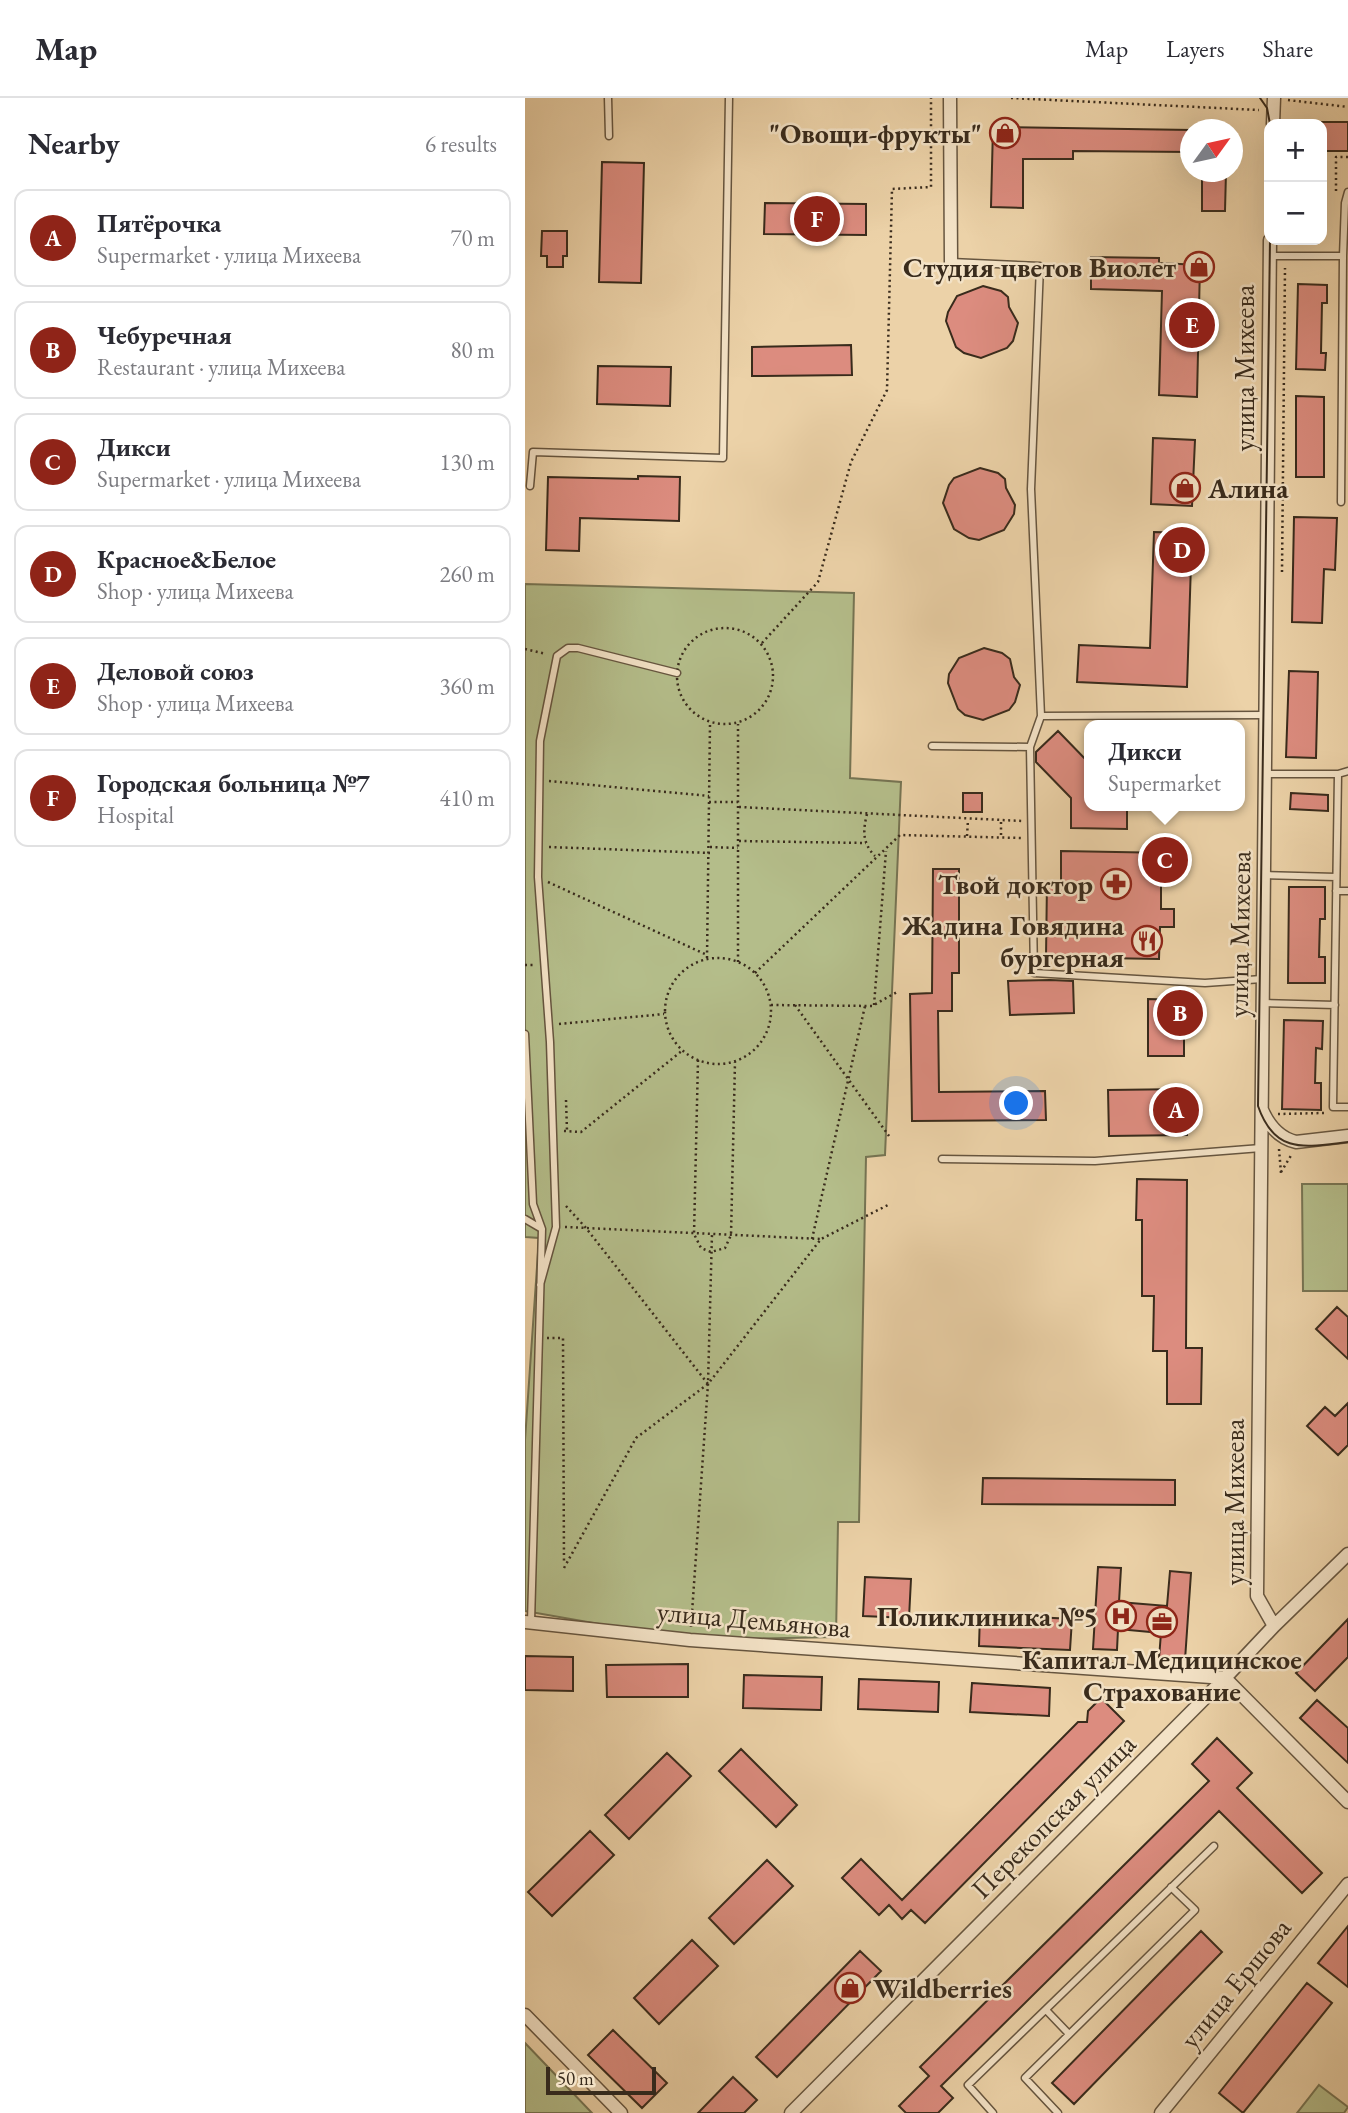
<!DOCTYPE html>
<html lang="en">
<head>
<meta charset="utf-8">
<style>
	body { margin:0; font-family:"EB Garamond",serif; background:#f2f2f3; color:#2b2b33 }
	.controls { position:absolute; right:21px; top:21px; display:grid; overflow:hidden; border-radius:14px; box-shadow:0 7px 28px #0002 }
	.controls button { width:63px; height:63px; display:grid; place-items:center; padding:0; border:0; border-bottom:2px solid #e1e1e2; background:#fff; color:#2b2b33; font:35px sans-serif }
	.compass { position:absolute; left:655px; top:21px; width:63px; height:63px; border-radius:50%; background:#fff; box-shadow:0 7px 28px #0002; rotate:57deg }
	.scale { position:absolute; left:21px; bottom:18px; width:110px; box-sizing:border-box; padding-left:7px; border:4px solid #392b1c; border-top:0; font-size:19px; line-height:24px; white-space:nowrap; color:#392b1c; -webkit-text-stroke:5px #f3e2c6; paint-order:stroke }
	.you { position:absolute; left:492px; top:1006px; width:24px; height:24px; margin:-18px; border:5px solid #fff; border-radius:50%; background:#1a73e8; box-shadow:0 0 0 10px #1a73e833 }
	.badge { display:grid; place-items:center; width:46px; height:46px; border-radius:50%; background:#8f2418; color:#fff; font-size:23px; font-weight:700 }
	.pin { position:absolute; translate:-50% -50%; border:4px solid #fff; box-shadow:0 2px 7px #0006 }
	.popup { position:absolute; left:559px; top:622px; width:161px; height:91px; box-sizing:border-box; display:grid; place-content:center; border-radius:14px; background:#fff; filter:drop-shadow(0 2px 5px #0005); font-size:23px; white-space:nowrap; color:#7c7c81 }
	.popup b { font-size:26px; color:#2b2b33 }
	.popup::after { content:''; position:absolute; left:50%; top:100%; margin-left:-14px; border:14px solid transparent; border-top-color:#fff }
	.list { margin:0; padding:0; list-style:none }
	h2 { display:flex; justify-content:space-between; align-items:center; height:91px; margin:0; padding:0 28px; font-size:30px }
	h2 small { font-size:23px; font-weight:400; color:#7c7c81 }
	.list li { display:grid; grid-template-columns:46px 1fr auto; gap:21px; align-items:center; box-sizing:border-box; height:98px; margin:0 14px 14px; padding:0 14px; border:2px solid #e1e1e2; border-radius:14px }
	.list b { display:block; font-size:26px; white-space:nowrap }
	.list p { margin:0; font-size:23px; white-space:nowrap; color:#7c7c81 }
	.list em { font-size:23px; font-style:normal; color:#7c7c81 }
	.map { position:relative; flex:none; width:823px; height:2015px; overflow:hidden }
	header { display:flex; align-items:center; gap:42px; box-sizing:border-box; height:98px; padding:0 35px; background:#fff; border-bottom:2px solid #e1e1e2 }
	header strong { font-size:33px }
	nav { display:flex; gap:38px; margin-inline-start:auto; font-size:24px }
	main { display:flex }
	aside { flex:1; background:#fff }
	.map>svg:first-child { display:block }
	.green { fill:#b4bd8a; stroke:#767453; stroke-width:2 }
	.building { fill:#dc8c7f; stroke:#392b1c; stroke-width:2 }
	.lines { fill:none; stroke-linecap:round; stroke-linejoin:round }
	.lane-casing { stroke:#66553f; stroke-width:9 }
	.street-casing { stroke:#66553f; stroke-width:15 }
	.path { stroke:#392b1c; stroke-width:2.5; stroke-dasharray:2 3.5; stroke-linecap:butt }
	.lane { stroke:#f3e2c6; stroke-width:6 }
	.street { stroke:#f3e2c6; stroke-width:12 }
	.tram { stroke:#392b1c; stroke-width:2 }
	.labels { text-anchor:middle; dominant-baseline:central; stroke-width:5; stroke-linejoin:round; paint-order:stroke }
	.poi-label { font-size:28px; font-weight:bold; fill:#392b1c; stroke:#f3e2c6; text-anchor:end }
	.street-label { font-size:28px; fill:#392b1c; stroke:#f3e2c6 }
</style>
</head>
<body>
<header>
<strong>Map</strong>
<nav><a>Map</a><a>Layers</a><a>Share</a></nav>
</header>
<main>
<aside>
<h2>Nearby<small>6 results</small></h2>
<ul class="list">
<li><span class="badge">A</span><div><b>Пятёрочка</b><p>Supermarket · улица Михеева</p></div><em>70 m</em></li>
<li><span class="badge">B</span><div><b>Чебуречная</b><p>Restaurant · улица Михеева</p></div><em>80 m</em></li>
<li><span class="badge">C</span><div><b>Дикси</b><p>Supermarket · улица Михеева</p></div><em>130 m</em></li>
<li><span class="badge">D</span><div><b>Красное&amp;Белое</b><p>Shop · улица Михеева</p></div><em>260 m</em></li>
<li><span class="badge">E</span><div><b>Деловой союз</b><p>Shop · улица Михеева</p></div><em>360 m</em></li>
<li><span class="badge">F</span><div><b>Городская больница №7</b><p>Hospital</p></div><em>410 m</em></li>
</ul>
</aside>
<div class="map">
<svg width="823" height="2015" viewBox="0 0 823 2015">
	<rect width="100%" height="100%" fill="#ecd2a8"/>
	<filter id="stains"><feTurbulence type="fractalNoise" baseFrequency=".00286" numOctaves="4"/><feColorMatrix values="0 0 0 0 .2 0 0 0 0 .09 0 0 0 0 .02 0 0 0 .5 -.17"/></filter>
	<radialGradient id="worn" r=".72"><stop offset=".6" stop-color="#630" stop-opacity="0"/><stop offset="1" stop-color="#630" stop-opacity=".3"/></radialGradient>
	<path class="green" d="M0 486 329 495 325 680 376 684 360 1057 341 1059 334 1424H313L311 1539 165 1542 0 1513V1342L14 1140 0 1139Z
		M777 1086H823V1193H778Z
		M0 1945 67 2015H0Z
		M794 1987 823 2009 819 2015H772Z"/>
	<path class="building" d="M797 24H823V53H797Z
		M468 29 666 32V54L548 53V61H498V110L466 109Z
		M77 64 119 65 116 185 74 184Z
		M677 74H701L700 113H677Z
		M240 105 341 106V137L239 136Z
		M17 133H42V158H38V169H22V158H16Z
		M566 159 634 160V165L675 167 672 299 634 297 637 193 566 191Z
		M773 186 802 187V205H797L796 255H801L800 272 771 271Z
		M458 188 476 193 483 199 484 209 493 225 488 243 482 250 456 260 439 255 431 249 421 223 423 214 432 198Z
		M326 247 327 277 227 278V249Z
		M73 268 146 269 145 308 72 306Z
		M771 298 799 299V379H771Z
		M628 340 670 342 667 408 626 406Z
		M455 370 473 375 480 381 481 390 490 407 489 416 479 432 454 442 444 440 429 431 418 405 424 387 429 380Z
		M113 378 155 379 154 423 55 420 54 453 21 452 23 379 113 381Z
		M769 419 812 420 810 472 799 471 797 525 767 524Z
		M629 434 667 435 662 589 552 584 554 547 625 550Z
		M459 550 477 555 485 561 489 579 495 587 490 604 484 612 458 622 440 617 433 611 423 585 424 576 434 560Z
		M764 573 793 574 791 660 761 659Z
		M533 633 565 666V708H602V731L546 730V700L511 664V654Z
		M438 695H457V714H438Z
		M766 695 803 697V713L765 711Z
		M536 753 646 755 645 770H636V811H649V829H635L634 861 521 859 522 783H536Z
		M408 771H434V875H427V913H413L414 994 520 993 521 1022 387 1023 385 896 407 895Z
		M764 789H800V821H795L794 859H800V885H763Z
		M525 882 548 883 549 915 485 917 483 883Z
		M623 901 659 902V958H623Z
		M759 922 798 923 797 951 791 950 790 985H796V1012L757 1011Z
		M662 991V1037L584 1038 583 992Z
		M612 1081 662 1082 661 1250H677L676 1306H642V1253H628L629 1198H617V1122H611Z
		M812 1209 823 1219V1261L791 1231Z
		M823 1305V1347L813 1357 782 1328 800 1309 810 1318Z
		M458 1380 650 1382V1407L457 1406Z
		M573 1469 596 1470 594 1504 642 1508 645 1473 666 1475 660 1562 634 1560 636 1535 593 1531 592 1552 568 1551Z
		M340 1479 386 1481 384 1520 338 1518Z
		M455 1516 547 1521 545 1552 454 1548Z
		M823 1521V1559L790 1593 771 1575Z
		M0 1558 48 1559V1593L0 1592Z
		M163 1566V1599H82L81 1567Z
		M219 1577 297 1579 296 1612 218 1610Z
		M334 1581 414 1584 413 1614 333 1611Z
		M447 1585 525 1590 524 1618 445 1614Z
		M576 1600 599 1623 400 1825 386 1812 377 1821 364 1807 354 1817 317 1780 336 1761 377 1802 553 1624H562L563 1613Z
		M792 1602 823 1630V1665L775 1620Z
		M692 1640 727 1675 712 1690 797 1775 777 1795 694 1713 416 1988 428 2000 413 2015H381L374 2008 404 1978 395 1969 684 1683 667 1666Z
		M216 1651 272 1707 251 1729 194 1673Z
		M142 1655 166 1678 104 1741 80 1717Z
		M65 1733 89 1757 27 1818 3 1794Z
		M242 1762 268 1788 209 1846 184 1820Z
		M823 1828V1889L793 1865Z
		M676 1833 697 1854 549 2006 527 1985Z
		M167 1842 193 1868 134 1926 109 1900Z
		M335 1853 356 1873 252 1979 231 1959Z
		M782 1885 807 1905 718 2015 694 1995Z
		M88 1932 142 1985 117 2010 63 1957Z
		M208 1979 232 2002 219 2015H173Z"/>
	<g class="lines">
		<g class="lane-casing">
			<path id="lane" d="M83 0 84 38
				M745 158H818
				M426 164 515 168 506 391 516 618 741 617
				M5 388 8 354 198 360 204 0
				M816 404 818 158 820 105 823 94
				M516 618 505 649 509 875 680 885 737 881
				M407 648 505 649
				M740 676H813L808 1009H823
				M813 676 823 673
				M739 777 811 779
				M811 793H823
				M737 905 810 907
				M0 936 8 1106 17 1131
				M417 1061 570 1063 736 1050
				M0 1121 17 1131 6 1524
				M15 1187 31 1129 25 944 13 779 15 643 32 558 43 550H53L152 575
				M521 1912 544 1936
				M468 2015 443 1987 689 1748
				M533 2015 500 1980 670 1812 646 1789"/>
		</g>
		<g class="street-casing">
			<path id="street" d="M425 0 426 164
				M748 26 749 0
				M745 142 732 1498 749 1528
				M737 1012C744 1028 754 1040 771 1044L823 1038
				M0 1524 165 1542 700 1580 823 1704
				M0 1917 96 2015
				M266 2015 700 1580 749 1528 823 1456
				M636 2015 823 1786"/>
		</g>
		<path class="path" d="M486 0 734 12
			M763 2 823 9
			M811 93V59H823
			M757 474 760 170
			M152 578a48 48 0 1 1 96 0a48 48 0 1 1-96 0Z
			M237 545 293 484 326 364 362 292 367 91 406 89V0
			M0 551 21 556
			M24 683 184 698
			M184 704H213
			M214 709 497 723
			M342 716C338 732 337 745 350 758
			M476 737V723
			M442 738 443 722
			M214 743 341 745
			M24 749 185 755
			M185 749 213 750
			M23 784 182 857
			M182 860 185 626
			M140 913a53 53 0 1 1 106 0a53 53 0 1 1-106 0Z
			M213 864V626
			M0 867H9
			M230 875 375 737 497 740
			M246 907 347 908 372 894
			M270 907 364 1038
			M349 907 361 753
			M34 926 139 916
			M173 962 169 1136 176 1150 186 1154 200 1150 206 1137 210 964
			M41 1002 42 1033
			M753 1016 799 1015
			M39 1033 56 1034 158 952
			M754 1051 756 1075
			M756 1074 767 1056
			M41 1108 61 1130 183 1286
			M40 1129 296 1141
			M287 1141 340 908
			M22 1240H38L39 1466
			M39 1470 111 1340 183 1286 296 1141 363 1107
			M166 1529 183 1286 187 1136"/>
		<use href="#lane" class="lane"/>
		<use href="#street" class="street"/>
		<path class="tram" d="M735 0 742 10 745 26
			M745 142 733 1008C750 1057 780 1049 823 1044"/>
	</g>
	<defs>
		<g id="shop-ring" transform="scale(1.575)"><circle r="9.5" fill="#f3e2c6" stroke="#8f2418" stroke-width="1.5"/><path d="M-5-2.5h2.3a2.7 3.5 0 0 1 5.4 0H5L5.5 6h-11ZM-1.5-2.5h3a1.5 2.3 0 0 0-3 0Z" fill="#8f2418"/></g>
		<g id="pharmacy-ring" transform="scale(1.575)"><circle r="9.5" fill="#f3e2c6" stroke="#8f2418" stroke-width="1.5"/><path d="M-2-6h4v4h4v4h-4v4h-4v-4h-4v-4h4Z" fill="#8f2418"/></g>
		<g id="restaurant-ring" transform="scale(1.575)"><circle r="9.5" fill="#f3e2c6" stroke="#8f2418" stroke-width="1.5"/><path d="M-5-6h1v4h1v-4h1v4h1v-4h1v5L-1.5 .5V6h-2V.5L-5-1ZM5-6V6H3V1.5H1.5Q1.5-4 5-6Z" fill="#8f2418"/></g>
		<g id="hospital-ring" transform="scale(1.575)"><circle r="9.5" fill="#f3e2c6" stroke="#8f2418" stroke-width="1.5"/><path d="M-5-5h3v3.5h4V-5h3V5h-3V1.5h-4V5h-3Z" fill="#8f2418"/></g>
		<g id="office-ring" transform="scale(1.575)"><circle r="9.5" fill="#f3e2c6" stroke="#8f2418" stroke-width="1.5"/><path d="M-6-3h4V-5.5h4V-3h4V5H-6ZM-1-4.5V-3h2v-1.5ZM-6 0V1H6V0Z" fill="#8f2418"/></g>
	</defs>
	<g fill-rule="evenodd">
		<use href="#shop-ring" x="480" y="35"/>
		<use href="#shop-ring" x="674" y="169"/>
		<use href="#shop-ring" x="660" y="390"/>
		<use href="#pharmacy-ring" x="591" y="786"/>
		<use href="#restaurant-ring" x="622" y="843"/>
		<use href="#hospital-ring" x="596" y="1518"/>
		<use href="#office-ring" x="637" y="1524"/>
		<use href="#shop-ring" x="325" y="1890"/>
	</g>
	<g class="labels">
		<g class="poi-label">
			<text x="457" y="35">"Овощи-фрукты"</text>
			<text x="651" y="169">Студия цветов Виолет</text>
			<text x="683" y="390" text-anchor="start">Алина</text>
			<text x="568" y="786">Твой доктор</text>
			<text x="599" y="827">Жадина Говядина<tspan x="599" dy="32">бургерная</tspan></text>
			<text x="573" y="1518">Поликлиника №5</text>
			<text x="637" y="1561" text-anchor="middle">Капитал Медицинское<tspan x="637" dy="32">Страхование</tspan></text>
			<text x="348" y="1890" text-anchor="start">Wildberries</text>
		</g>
		<g class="street-label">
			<text transform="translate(719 270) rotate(-90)">улица Михеева</text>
			<text transform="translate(714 836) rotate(-89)">улица Михеева</text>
			<text transform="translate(709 1404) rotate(-90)">улица Михеева</text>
			<text transform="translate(229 1521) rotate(5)">улица Демьянова</text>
			<text transform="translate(528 1718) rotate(-45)">Перекопская улица</text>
			<text transform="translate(710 1885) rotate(-51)">улица Ершова</text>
		</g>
	</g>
	<rect width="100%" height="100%" filter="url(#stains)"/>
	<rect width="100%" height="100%" fill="url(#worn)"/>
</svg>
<div class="controls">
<button>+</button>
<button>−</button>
</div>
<svg class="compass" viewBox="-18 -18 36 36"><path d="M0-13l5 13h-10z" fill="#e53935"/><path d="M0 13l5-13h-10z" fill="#7c7c81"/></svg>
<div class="scale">50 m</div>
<div class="you"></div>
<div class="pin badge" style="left:651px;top:1012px">A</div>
<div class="pin badge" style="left:655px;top:915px">B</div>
<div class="pin badge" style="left:640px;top:762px">C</div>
<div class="popup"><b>Дикси</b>Supermarket</div>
<div class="pin badge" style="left:657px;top:452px">D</div>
<div class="pin badge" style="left:667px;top:227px">E</div>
<div class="pin badge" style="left:292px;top:121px">F</div>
</div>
</main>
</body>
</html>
